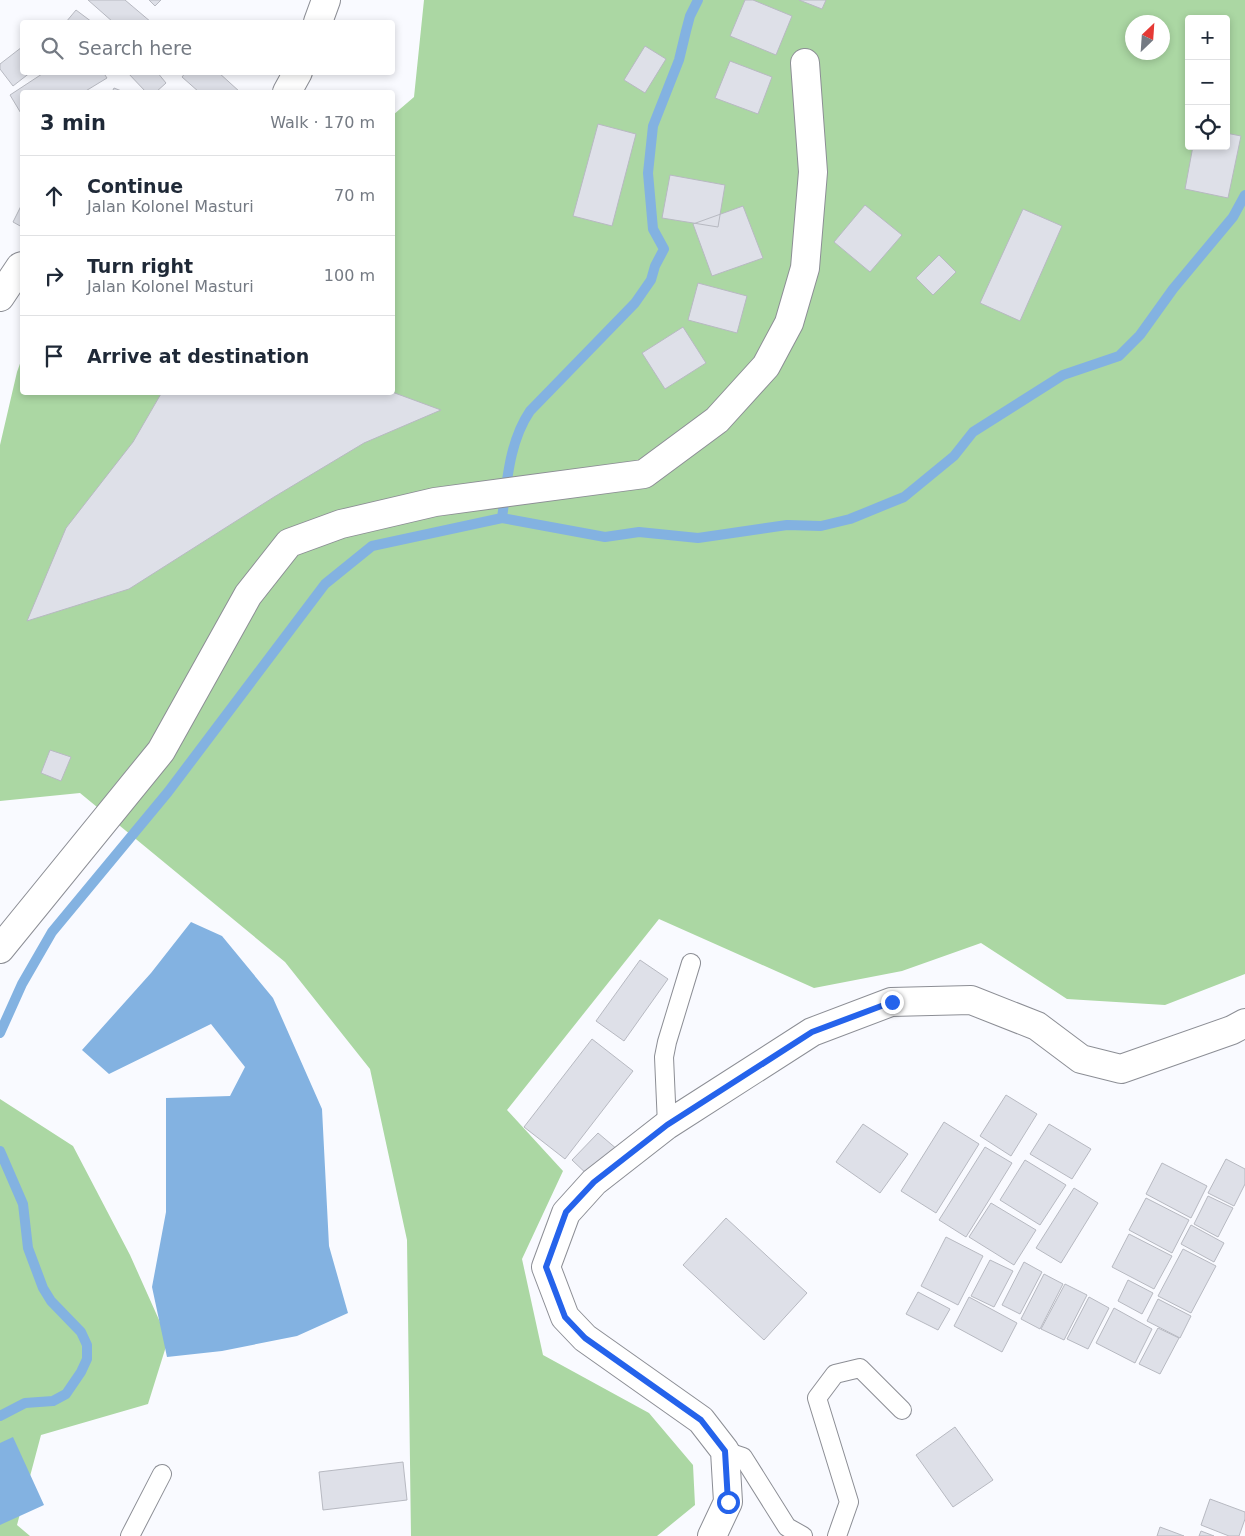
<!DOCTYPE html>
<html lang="en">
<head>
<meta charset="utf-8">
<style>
	body { margin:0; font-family:"DejaVu Sans",sans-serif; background:#f2f2f3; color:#1f2937 }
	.controls { position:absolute; right:15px; top:15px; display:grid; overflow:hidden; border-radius:5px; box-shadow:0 2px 8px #0003 }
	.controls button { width:45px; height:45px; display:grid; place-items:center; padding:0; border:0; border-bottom:1px solid #e0e1e3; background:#fff; color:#1f2937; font:25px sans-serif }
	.compass { position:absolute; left:1125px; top:15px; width:45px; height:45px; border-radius:50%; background:#fff; box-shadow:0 2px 8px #0003; rotate:25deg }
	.stop { position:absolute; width:15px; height:15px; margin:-11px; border:4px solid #2563eb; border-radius:50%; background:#fff }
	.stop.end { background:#2563eb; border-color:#fff; box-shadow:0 1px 5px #0008 }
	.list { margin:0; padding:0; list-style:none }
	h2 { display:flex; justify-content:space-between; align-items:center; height:65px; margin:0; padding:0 20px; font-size:21px }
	h2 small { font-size:16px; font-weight:400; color:#747a83 }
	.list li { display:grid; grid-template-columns:32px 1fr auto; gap:15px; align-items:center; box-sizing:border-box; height:80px; padding:0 20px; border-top:1px solid #e0e1e3 }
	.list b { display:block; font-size:19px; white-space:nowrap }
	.list p { margin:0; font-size:16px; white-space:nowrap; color:#747a83 }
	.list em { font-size:16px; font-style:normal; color:#747a83 }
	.icon { flex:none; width:28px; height:28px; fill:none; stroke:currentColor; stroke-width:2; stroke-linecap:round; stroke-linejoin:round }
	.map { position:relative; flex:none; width:1245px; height:1536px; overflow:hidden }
	.search { position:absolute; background:#fff; box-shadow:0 2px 8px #0003; left:20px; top:20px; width:375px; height:55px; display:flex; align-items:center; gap:12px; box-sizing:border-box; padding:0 18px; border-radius:5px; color:#747a83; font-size:19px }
	.panel { position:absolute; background:#fff; box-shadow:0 2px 8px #0003; left:20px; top:90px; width:375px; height:305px; border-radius:5px }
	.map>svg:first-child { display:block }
	.forest { fill:#abd7a3; fill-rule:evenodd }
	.water { fill:#83b2e1 }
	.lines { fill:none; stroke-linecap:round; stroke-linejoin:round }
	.stream { stroke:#83b2e1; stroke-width:10 }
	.building { fill:#dee0e8; stroke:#b7b9c1 }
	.service-casing { stroke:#8c8e95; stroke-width:20 }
	.minor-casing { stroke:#8c8e95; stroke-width:30 }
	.primary-casing { stroke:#8c8e95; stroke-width:30 }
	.service { stroke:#fff; stroke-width:18 }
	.minor { stroke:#fff; stroke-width:28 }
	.primary { stroke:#fff; stroke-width:28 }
	.route { stroke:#2563eb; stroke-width:6 }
</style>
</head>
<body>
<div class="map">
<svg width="1245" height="1536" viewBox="0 0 1245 1536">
	<rect width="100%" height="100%" fill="#f9faff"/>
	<path class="forest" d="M424 0H1245V974L1165 1005 1067 999 981 943 902 971 814 988 659 919 507 1110 563 1171 522 1259 543 1355 649 1413 693 1465 695 1505 657 1536H411L407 1240 370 1069 285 962 80 793 0 801V445L17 372 22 358V392H392L393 115 414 97ZM1189 19H1226V146H1189ZM1132 22H1162V52H1132Z
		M0 1099 73 1146 130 1255 168 1340 148 1404 41 1435 17 1525 30 1536H0Z"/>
	<path class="water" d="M191 922 222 936 273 998 322 1109 329 1246 348 1313 297 1336 222 1351 167 1357 152 1287 166 1212V1098L230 1096 245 1067 211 1024 109 1074 82 1050 151 973Z
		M13 1437 44 1505 0 1525V1443Z"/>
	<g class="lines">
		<path class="stream" d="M502 518C507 482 509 442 530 411L635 303 651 280 655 266 664 249 653 229 648 173 653 126 679 60 686 31 690 16 698 0
			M0 1033 22 984 52 932 168 792 325 584 372 546 502 518 605 537 639 532 698 538 787 525 821 526 850 519 904 497 954 456 973 432 1063 375 1119 356 1140 335 1173 289 1233 217 1245 195
			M0 1151 23 1204 28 1248 43 1288 51 1301 81 1332 87 1345V1359L81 1372 66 1394 53 1401 25 1403 0 1416"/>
	</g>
	<path class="building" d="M88 0H125L151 22H113Z
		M149 0H161L155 6Z
		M745 0H753L792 16 776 55 730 36Z
		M799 0H826L822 9Z
		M76 10 92 22H66Z
		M645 46 666 59 645 93 624 80Z
		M22 47V72H31L13 86 0 69V64Z
		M730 61 772 77 758 114 715 98Z
		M45 72H103L107 78 84 92H22V115L10 95Z
		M127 72H157L166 83 156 92H146Z
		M186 72H218L240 92H199L182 77Z
		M114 88 124 92H112Z
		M598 124 636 134 612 226 573 216Z
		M1226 133 1241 136 1228 198 1185 189 1193 146H1226Z
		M670 175 725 185 718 227 662 218Z
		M22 204V227L13 222Z
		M865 205 902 235 870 272 834 242Z
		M743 206 763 258 712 276 693 224Z
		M1023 209 1062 226 1020 321 980 303Z
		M939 255 956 272 933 295 916 278Z
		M698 283 747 296 737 333 688 320Z
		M683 327 706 363 665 389 642 353Z
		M162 392H392L441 410 364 443 274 497 129 589 27 621 66 528 133 442Z
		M50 750 71 757 61 781 41 773Z
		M640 960 668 979 624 1041 596 1021Z
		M592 1039 633 1071 565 1159 524 1127Z
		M1006 1095 1037 1114 1011 1156 980 1136Z
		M944 1122 979 1144 936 1213 901 1191Z
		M863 1124 908 1154 880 1193 836 1162Z
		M1049 1124 1091 1149 1072 1179 1030 1154Z
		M598 1133 618 1150 591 1178 572 1160Z
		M985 1147 1012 1163 966 1237 939 1220Z
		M1226 1159 1245 1169V1184L1234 1206 1208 1193Z
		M1025 1160 1066 1185 1040 1225 1000 1200Z
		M1162 1163 1207 1186 1191 1218 1146 1194Z
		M1074 1188 1098 1203 1061 1263 1036 1248Z
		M1208 1196 1233 1208 1218 1237 1194 1224Z
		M1146 1198 1189 1220 1172 1253 1129 1230Z
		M991 1203 1036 1230 1014 1265 969 1237Z
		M726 1218 807 1293 764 1340 683 1265Z
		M1191 1225 1224 1243 1214 1262 1181 1244Z
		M1129 1234 1172 1256 1154 1289 1112 1267Z
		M946 1237 983 1256 958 1305 921 1286Z
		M1183 1249 1216 1266 1191 1313 1158 1296Z
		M990 1260 1013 1271 994 1307 971 1296Z
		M1024 1262 1042 1272 1020 1314 1002 1305Z
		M1044 1274 1063 1284 1040 1329 1021 1319Z
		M1128 1280 1153 1293 1142 1314 1118 1301Z
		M1065 1284 1087 1295 1064 1340 1041 1329Z
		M918 1292 950 1309 938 1330 906 1314Z
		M969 1297 1017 1323 1002 1352 954 1326Z
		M1089 1297 1109 1308 1088 1349 1067 1339Z
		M1158 1299 1191 1316 1180 1338 1147 1321Z
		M1114 1308 1152 1329 1135 1363 1096 1343Z
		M1158 1328 1179 1338 1160 1374 1139 1364Z
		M955 1427 993 1480 953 1507 916 1455Z
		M403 1462 407 1500 323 1510 319 1472Z
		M1210 1499 1245 1512V1519L1239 1536H1229L1201 1525Z
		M1160 1527 1184 1536H1157Z
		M1201 1531 1214 1536H1199Z"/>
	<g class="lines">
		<g class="service-casing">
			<path id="service" d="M667 1125 664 1057 667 1042 691 963
				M725 1451 743 1457 787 1527 803 1536
				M130 1536 162 1474
				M837 1536 849 1502 817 1398 835 1374 860 1368 902 1410"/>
		</g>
		<g class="minor-casing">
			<path id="minor" d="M0 949 161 751 248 595 289 543 341 524 435 502 644 474 717 420 766 366 789 323 805 268 813 172 805 63"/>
		</g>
		<g class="primary-casing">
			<path id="primary" d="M318 22 326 0
				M287 92 298 72
				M0 297 20 267 22 266
				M712 1536 728 1502 725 1451 701 1420 585 1338 565 1317 546 1267 566 1213 594 1182 667 1125 812 1032 891 1002 971 1000 1037 1026 1081 1059 1121 1069 1232 1030 1245 1023"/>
		</g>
		<use href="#service" class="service"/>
		<use href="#minor" class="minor"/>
		<use href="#primary" class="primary"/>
	</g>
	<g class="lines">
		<path class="route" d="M728 1502 725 1451 701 1420 585 1338 565 1317 546 1267 566 1212 594 1182 667 1125 812 1032 892 1002"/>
	</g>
</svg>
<div class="controls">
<button>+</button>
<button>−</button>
<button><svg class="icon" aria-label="locate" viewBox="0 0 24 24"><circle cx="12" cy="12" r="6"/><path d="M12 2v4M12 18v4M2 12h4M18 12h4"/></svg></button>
</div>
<svg class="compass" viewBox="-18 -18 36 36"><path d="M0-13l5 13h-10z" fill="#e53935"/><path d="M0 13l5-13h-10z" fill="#747a83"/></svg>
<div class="stop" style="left:728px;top:1502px"></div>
<div class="stop end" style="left:892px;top:1002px"></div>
<div class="search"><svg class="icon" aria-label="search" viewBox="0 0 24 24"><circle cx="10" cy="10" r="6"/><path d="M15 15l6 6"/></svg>Search here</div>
<section class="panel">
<h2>3 min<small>Walk · 170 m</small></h2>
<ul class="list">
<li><svg class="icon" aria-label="ahead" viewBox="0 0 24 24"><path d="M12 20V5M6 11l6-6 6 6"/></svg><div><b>Continue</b><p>Jalan Kolonel Masturi</p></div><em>70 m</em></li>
<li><svg class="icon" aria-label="right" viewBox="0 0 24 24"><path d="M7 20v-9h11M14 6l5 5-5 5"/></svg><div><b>Turn right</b><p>Jalan Kolonel Masturi</p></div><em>100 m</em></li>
<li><svg class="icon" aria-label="arrive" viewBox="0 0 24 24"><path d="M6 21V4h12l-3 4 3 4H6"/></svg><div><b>Arrive at destination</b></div></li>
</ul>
</section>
</div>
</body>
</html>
